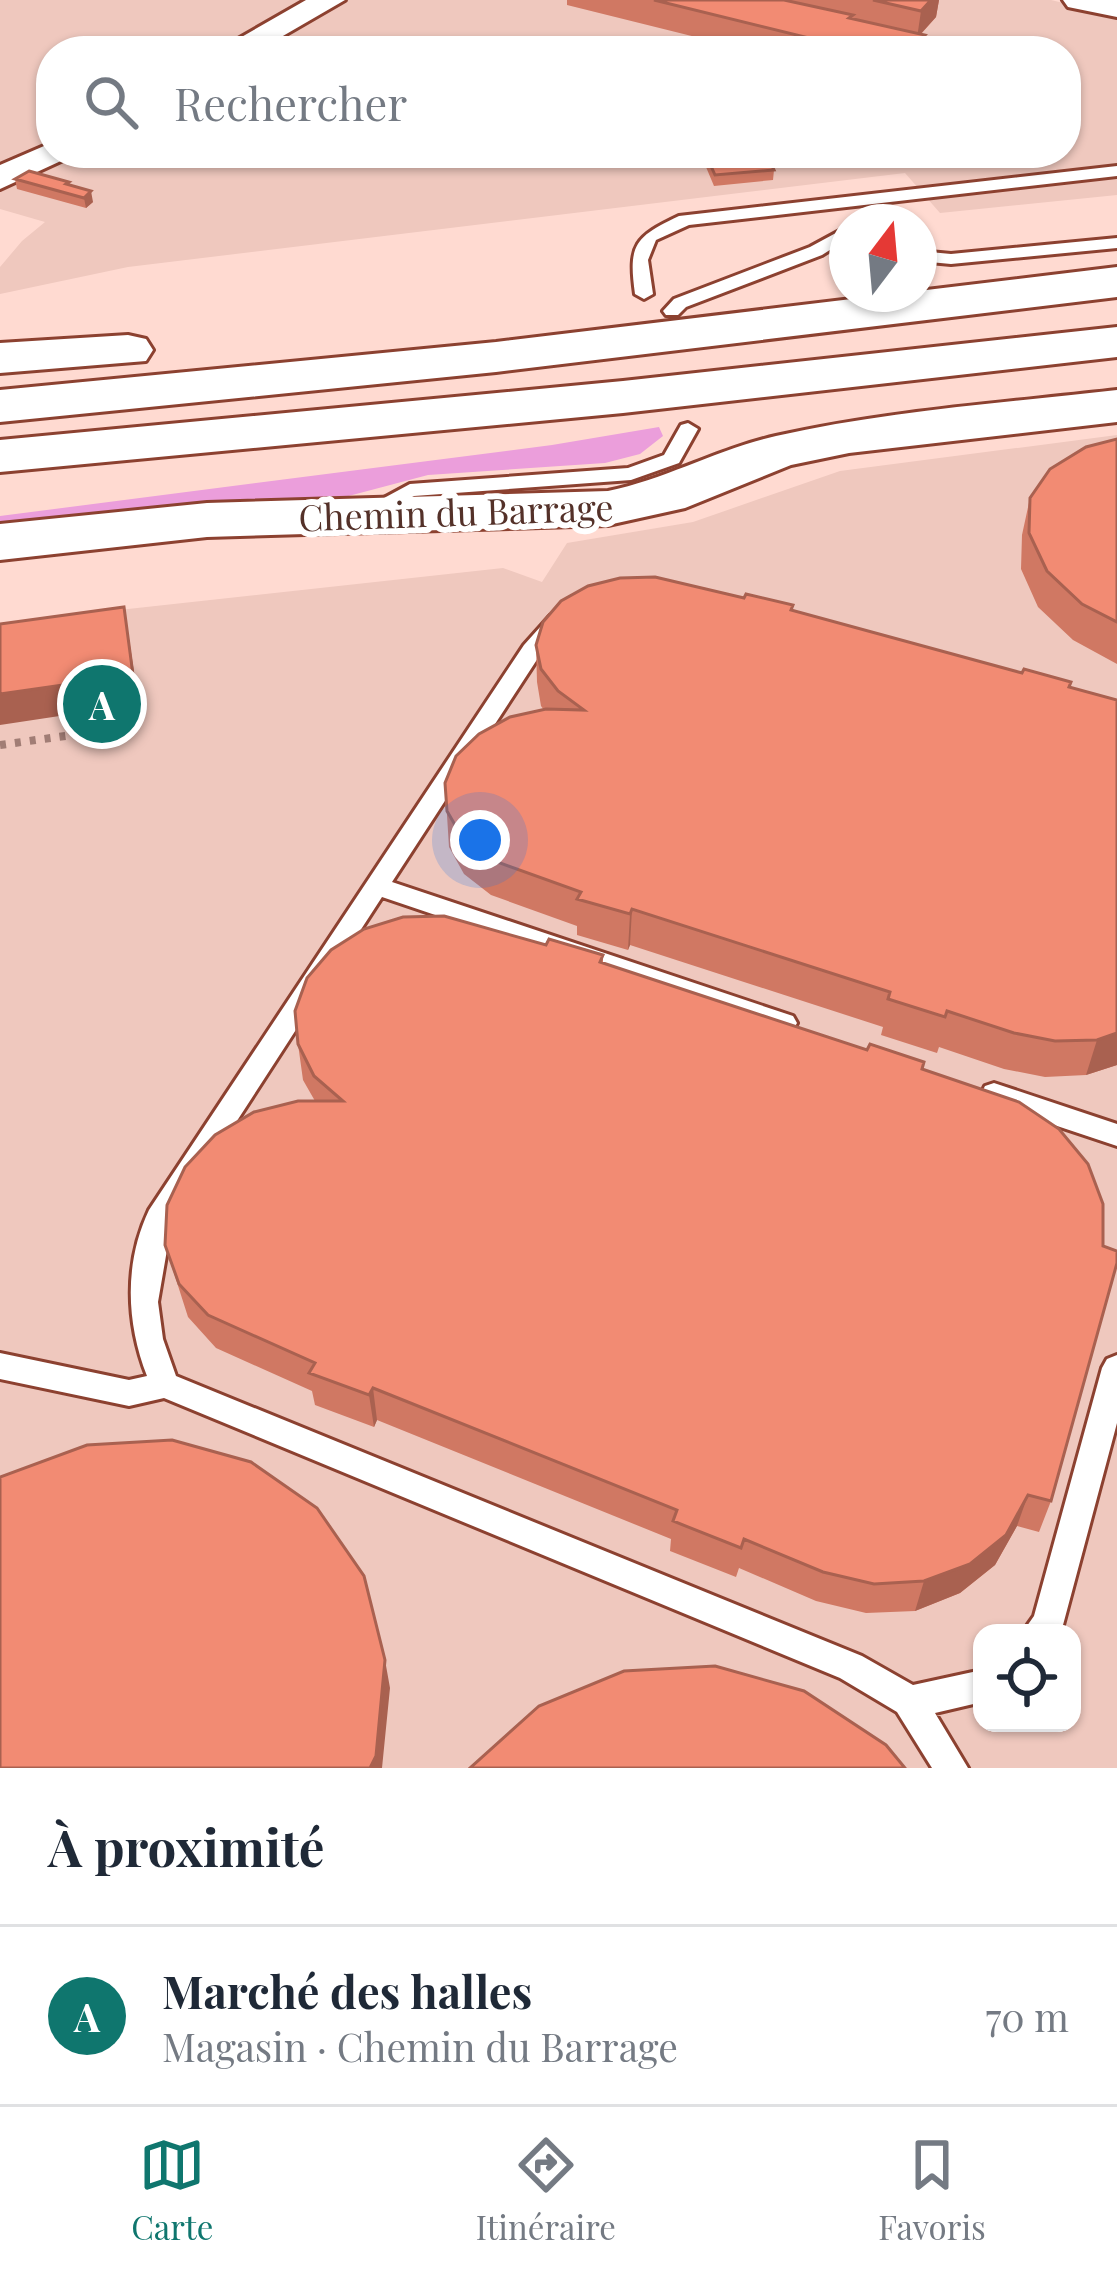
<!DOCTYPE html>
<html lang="fr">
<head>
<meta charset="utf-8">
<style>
	body { margin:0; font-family:"Playfair Display",serif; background:#f6f6f7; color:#1f2937 }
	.controls { position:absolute; right:36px; bottom:36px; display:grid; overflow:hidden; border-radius:24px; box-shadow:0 3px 9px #0004 }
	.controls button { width:108px; height:108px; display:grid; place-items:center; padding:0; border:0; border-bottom:3px solid #e0e1e3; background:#fff; color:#1f2937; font:60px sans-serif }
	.compass { position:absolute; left:829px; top:204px; width:108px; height:108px; border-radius:50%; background:#fff; box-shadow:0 3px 9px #0004; rotate:16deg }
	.you { position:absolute; left:480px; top:840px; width:42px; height:42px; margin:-30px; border:9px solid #fff; border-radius:50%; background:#1a73e8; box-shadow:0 0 0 18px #1a73e833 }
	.badge { display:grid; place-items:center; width:78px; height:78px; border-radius:50%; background:#0f766e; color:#fff; font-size:39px; font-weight:700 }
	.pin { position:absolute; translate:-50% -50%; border:6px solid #fff; box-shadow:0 3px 12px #0006 }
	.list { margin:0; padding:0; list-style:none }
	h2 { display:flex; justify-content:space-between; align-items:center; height:156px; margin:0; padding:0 48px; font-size:51px }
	h2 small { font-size:39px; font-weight:400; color:#747a83 }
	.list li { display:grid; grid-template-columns:78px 1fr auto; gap:36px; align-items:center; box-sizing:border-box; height:180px; padding:0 48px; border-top:3px solid #e0e1e3 }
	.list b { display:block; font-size:45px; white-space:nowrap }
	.list p { margin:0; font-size:39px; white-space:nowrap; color:#747a83 }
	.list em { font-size:39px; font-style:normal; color:#747a83 }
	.icon { flex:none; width:66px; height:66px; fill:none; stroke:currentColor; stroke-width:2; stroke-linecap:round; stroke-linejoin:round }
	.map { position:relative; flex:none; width:1117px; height:1768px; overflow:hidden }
	.search { position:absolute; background:#fff; box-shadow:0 3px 9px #0004; left:36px; right:36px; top:36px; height:132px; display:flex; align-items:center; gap:30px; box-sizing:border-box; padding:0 42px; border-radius:48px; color:#747a83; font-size:45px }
	.sheet { height:336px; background:#fff }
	nav { display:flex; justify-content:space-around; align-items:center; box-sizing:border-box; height:168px; border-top:3px solid #e0e1e3; background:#fff; font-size:33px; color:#747a83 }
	nav a { display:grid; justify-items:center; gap:6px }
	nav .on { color:#0f766e }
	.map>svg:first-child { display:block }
	.built { fill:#efc8be; fill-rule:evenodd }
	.green { fill:#eb9edb }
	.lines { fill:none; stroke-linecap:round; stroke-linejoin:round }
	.service-casing { stroke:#8c4130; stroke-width:6 }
	.minor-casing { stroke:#8c4130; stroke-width:6 }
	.secondary-casing { stroke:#8c4130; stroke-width:6 }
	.motorway-casing { stroke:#8c4130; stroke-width:6 }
	.path { stroke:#a17d75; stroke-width:8; stroke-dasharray:6 9; stroke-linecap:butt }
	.service { fill:#fff; fill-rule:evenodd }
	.minor { fill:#fff; fill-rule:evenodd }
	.secondary { fill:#fff; fill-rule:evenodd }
	.motorway { fill:#fff; fill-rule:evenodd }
	.wall { fill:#d07863 }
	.shaded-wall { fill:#a96150 }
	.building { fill:#f28b73; stroke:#a96150; stroke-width:3 }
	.labels { text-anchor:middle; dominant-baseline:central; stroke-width:12; stroke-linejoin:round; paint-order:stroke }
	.street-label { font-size:36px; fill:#543129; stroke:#fff }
</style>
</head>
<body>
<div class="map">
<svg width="1117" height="1768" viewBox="0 0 1117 1768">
	<rect width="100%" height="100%" fill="#ffdad1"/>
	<path class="built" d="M0 0H1051L1117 16V195L940 213 905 173 128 267 0 294V267L22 241 45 222 0 209ZM51 51H1066V153H51Z
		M1117 435V1768H0V623L503 568 542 582 567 543 693 522 840 471ZM982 1633H1072V1723H982Z"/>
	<path class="green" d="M659 427 663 436 640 454 605 463 428 475 341 498 189 503 0 523V516L552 445Z"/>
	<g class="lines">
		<g class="service-casing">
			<path id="service" d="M1117 166V176L689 225 656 240 648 260 653 294 644 299 635 294C628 244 635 237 679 216Z
				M847 227V239L822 255 686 307 678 315H666L663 311 674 299 810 247Z
				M1117 238V248L951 264 919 261V251L951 254Z
				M688 423 698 429 679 463 631 480 414 496 377 515H363L360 511 410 484 628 468 664 455 681 425Z
				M557 614 568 621 540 655 392 882 793 1016 797 1023 793 1030 784 1033 382 897 172 1221 158 1302 163 1339 176 1376 862 1656 913 1685 982 1670V1702L935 1713 968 1768H932L897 1712 840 1678 164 1398 129 1406 0 1379V1353L129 1380 147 1376C126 1322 124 1263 149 1210L524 645 550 616Z
				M994 1083 1117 1124V1146L985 1102 981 1094 985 1086Z
				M1117 1355V1423L1063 1625 1060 1633H1022L1034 1616 1102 1368 1107 1359Z"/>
		</g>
		<g class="minor-casing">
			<path id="minor" d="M306 0H345L257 51H217Z
				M1063 0H1117V17L1068 7Z
				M51 143V153H68L63 160 0 189V165Z"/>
		</g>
		<g class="secondary-casing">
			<path id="secondary" d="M1117 390V422L849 453 791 465 685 508 608 525 207 537 0 560V524L207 503 608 491C666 479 718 449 776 436 887 411 1003 403 1117 390Z"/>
		</g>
		<g class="motorway-casing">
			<path id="motorway" d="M1117 267V297L496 372 0 422V390L496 342Z
				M1117 327V357L623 413 0 472V440L623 381Z
				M128 335 146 339 153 350 146 361 0 373V343Z"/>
		</g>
		<path class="path" d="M0 745 123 728"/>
		<use href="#service" class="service"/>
		<use href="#minor" class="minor"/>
		<use href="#secondary" class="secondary"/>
		<use href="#motorway" class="motorway"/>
	</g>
	<path class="wall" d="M567 0H939L936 17 921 34 925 35 923 51H752L567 5Z
		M79 153H111L93 164 80 158Z
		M535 153H584L574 163Z
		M707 157 728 159 774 170 773 180 714 186 706 167Z
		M15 179 69 182V185L93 202 86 208 17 189Z
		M1117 439V664L1073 640 1038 607 1021 569 1022 535 1030 498Z
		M744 598 793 605 792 611 1117 700V1065L1086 1075 1045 1077 1004 1069 939 1047 937 1053 881 1035 883 1027 630 945 628 950 577 935V926L491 895 464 874 449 847 445 783 544 710 541 706 537 682 536 645Z
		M546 945 603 955V963L922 1069 1051 1501 1039 1532 1017 1526 995 1565 960 1593 915 1611 866 1613 816 1601 739 1568 736 1577 670 1551 671 1539 377 1420 374 1427 315 1405 312 1391 216 1348 188 1317 165 1245 315 1101 303 1080 298 1044Z"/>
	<path class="shaded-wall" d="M931 0H939L936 17 917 38 921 11Z
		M111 153 93 164 91 154Z
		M574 153H584L574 163Z
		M91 191 93 202 86 208 84 198Z
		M124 607 139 704 0 725V694Z
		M632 909 630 945 628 950 630 914Z
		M1117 1033V1065L1086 1075 1097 1040Z
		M373 1388 377 1420 374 1427 369 1395Z
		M1028 1495 1017 1526 995 1565 960 1593 915 1611 924 1581Z
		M385 1660 390 1688 382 1768H370Z"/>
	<path class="building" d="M654 0H784L853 15 849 18 925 35 919 41 924 42 917 51H862Z
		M873 0H931L921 11Z
		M622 43 656 51H613Z
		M759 153H766L774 170 715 175 707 157 726 155 728 159Z
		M29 171 69 182 66 184 91 191 84 198 15 179Z
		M1117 439V622L1082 604 1047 571 1029 533 1030 498 1050 469 1086 447Z
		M655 577 744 598 746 594 793 605 791 610 1022 673 1024 669 1071 682 1069 687 1117 700V1033L1097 1040 1055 1041 1014 1033 947 1011 945 1017 888 999 890 992 632 909 630 914 577 899 581 892 489 859 462 837 447 811 445 783 456 756 479 734 510 717 546 709 584 710 558 691 541 669 536 645 543 622 561 601 588 586 620 578Z
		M124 607 133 675 0 694V624Z
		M444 916 546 945 549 939 603 955 600 962 867 1050 870 1044 924 1062 922 1069 1019 1102 1059 1129 1088 1164 1103 1204V1246L1117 1251V1263L1051 1501 1028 1495 1006 1535 970 1564 924 1581 874 1584 823 1572 744 1539 741 1548 673 1521 677 1510 373 1388 369 1395 309 1373 315 1363 208 1315 179 1284 165 1245 167 1205 185 1167 215 1135 254 1112 298 1101H343L314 1076 298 1044 295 1011 307 978 331 950 364 929 403 917Z
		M172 1440 251 1462 317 1508 364 1576 385 1660 376 1756 370 1768H0V1477L87 1445Z
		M715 1666 804 1691 886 1745 905 1768H470L539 1706 624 1671Z"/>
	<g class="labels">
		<g class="street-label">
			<text transform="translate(456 511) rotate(-2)">Chemin du Barrage</text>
		</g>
	</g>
</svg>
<div class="controls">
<button><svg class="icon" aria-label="locate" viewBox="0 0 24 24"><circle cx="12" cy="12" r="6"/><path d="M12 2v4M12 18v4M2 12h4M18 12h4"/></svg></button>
</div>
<svg class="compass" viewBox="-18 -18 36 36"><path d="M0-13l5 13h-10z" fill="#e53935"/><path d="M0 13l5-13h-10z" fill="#747a83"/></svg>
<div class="you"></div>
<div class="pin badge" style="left:102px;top:704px">A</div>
<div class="search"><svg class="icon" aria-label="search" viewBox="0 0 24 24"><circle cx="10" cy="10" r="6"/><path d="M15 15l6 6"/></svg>Rechercher</div>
</div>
<section class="sheet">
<h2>À proximité<small></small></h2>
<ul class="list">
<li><span class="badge">A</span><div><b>Marché des halles</b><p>Magasin · Chemin du Barrage</p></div><em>70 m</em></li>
</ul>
</section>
<nav>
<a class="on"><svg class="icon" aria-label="map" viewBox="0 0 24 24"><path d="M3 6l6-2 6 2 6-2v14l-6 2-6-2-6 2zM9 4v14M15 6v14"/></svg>Carte</a>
<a><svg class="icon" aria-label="directions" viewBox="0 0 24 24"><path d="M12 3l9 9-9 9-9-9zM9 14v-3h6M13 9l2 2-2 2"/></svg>Itinéraire</a>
<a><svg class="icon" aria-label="saved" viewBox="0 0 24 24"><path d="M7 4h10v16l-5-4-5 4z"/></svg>Favoris</a>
</nav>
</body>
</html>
